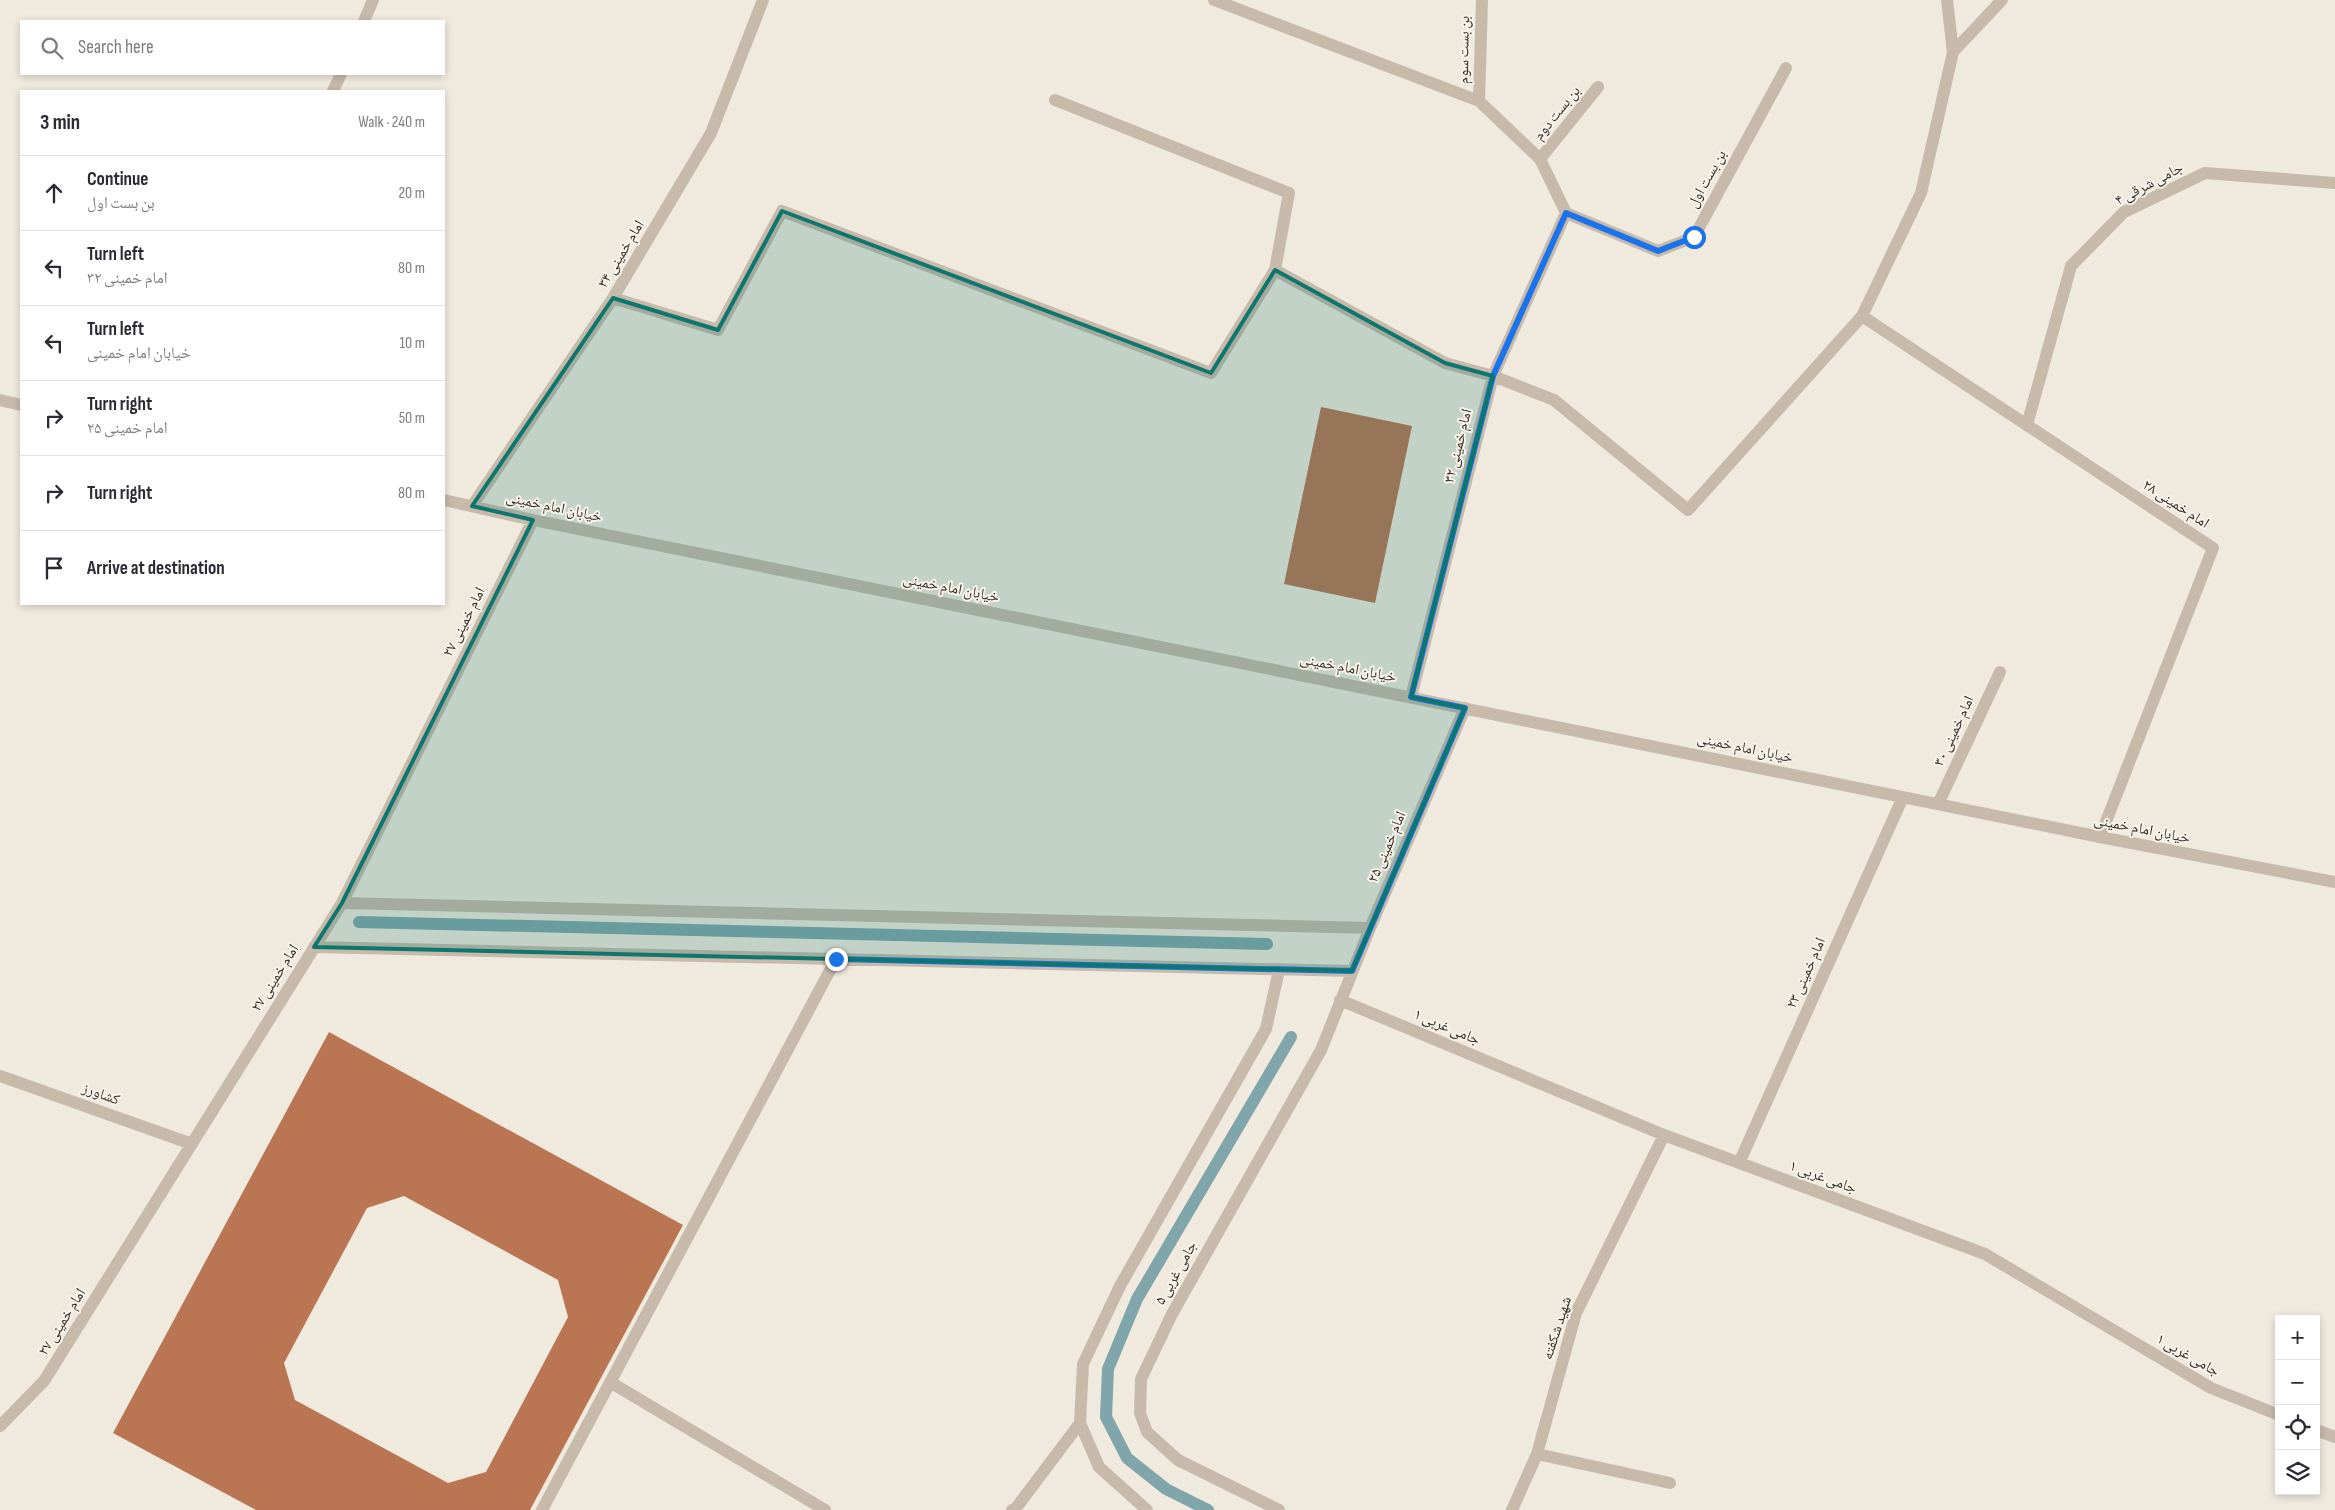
<!DOCTYPE html>
<html lang="en">
<head>
<meta charset="utf-8">
<style>
	body { margin:0; font-family:"Sofia Sans Condensed","Noto Naskh Arabic",sans-serif; background:#f7f7f7; color:#2b2b33 }
	.controls { position:absolute; right:15px; bottom:15px; display:grid; overflow:hidden; border-radius:0px; box-shadow:0 2px 8px #0003 }
	.controls button { width:45px; height:45px; display:grid; place-items:center; padding:0; border:0; border-bottom:1px solid #e1e1e2; background:#fff; color:#2b2b33; font:25px sans-serif }
	.stop { position:absolute; width:15px; height:15px; margin:-11px; border:4px solid #1a73e8; border-radius:50%; background:#fff }
	.stop.end { background:#1a73e8; border-color:#fff; box-shadow:0 1px 5px #0008 }
	.list { margin:0; padding:0; list-style:none }
	h2 { display:flex; justify-content:space-between; align-items:center; height:65px; margin:0; padding:0 20px; font-size:21px }
	h2 small { font-size:16px; font-weight:400; color:#7c7c81 }
	.list li { display:grid; grid-template-columns:32px 1fr auto; gap:15px; align-items:center; box-sizing:border-box; height:75px; padding:0 20px; border-top:1px solid #e1e1e2 }
	.list b { display:block; font-size:19px; white-space:nowrap }
	.list p { margin:0; font-size:16px; white-space:nowrap; color:#7c7c81 }
	.list em { font-size:16px; font-style:normal; color:#7c7c81 }
	.icon { flex:none; width:28px; height:28px; fill:none; stroke:currentColor; stroke-width:2; stroke-linecap:round; stroke-linejoin:round }
	.map { position:relative; flex:none; width:2335px; height:1510px; overflow:hidden }
	.search { position:absolute; background:#fff; box-shadow:0 2px 8px #0003; left:20px; top:20px; width:425px; height:55px; display:flex; align-items:center; gap:12px; box-sizing:border-box; padding:0 18px; border-radius:0px; color:#7c7c81; font-size:19px }
	.panel { position:absolute; background:#fff; box-shadow:0 2px 8px #0003; left:20px; top:90px; width:425px; height:515px; border-radius:0px }
	.map>svg:first-child { display:block }
	.lines { fill:none; stroke-linecap:round; stroke-linejoin:round }
	.stream { stroke:#80a5aa; stroke-width:12 }
	.building { fill:#ba7553; fill-rule:evenodd }
	.minor { stroke:#c7baab; stroke-width:12 }
	.route { stroke:#1a73e8; stroke-width:6 }
	.marked { fill:#0f766e; fill-opacity:0.2; stroke:#0f766e; stroke-width:4; stroke-linejoin:round }
	.labels { text-anchor:middle; dominant-baseline:central; stroke-width:4; stroke-linejoin:round; paint-order:stroke }
	.street-label { font-size:15px; fill:#362f2a; stroke:#f8f3ea }
</style>
</head>
<body>
<div class="map">
<svg width="2335" height="1510" viewBox="0 0 2335 1510">
	<rect width="100%" height="100%" fill="#f0e9de"/>
	<g class="lines">
		<path class="stream" d="M359 922 1267 944
			M1208 1510 1166 1489 1127 1458 1106 1417 1108 1369 1137 1299 1291 1037"/>
	</g>
	<path class="building" d="M1321 407 1412 426 1375 603 1284 584Z
		M329 1032 683 1225 530 1510H256L113 1433ZM404 1196 558 1280 568 1317 486 1472 448 1483 295 1400 284 1363 367 1208Z"/>
	<g class="lines">
		<path class="minor" d="M1214 0 1479 101 1540 159 1566 213
			M364 21 373 0
			M1953 52 2002 0
			M333 91 341 74
			M1479 101 1482 0
			M1540 159 1598 87
			M1566 213 1658 251 1694 237 1786 68
			M1275 270 1445 363 1493 376 1554 400 1688 510 1862 316 1921 193 1953 52 1947 0
			M613 298 718 330 782 211 1211 373 1275 270 1289 193 1055 100
			M1862 316 2213 548 2100 837
			M0 400 21 405
			M2027 425 2071 266 2124 212 2205 173 2335 183
			M444 500 533 520 2100 837 2335 882
			M472 506 613 298 711 133 763 0
			M1411 697 1493 376 1566 213
			M1938 804 2000 672
			M342 903 1370 928
			M314 947 1352 971
			M1340 1000 1664 1135 1985 1254 2211 1388 2279 1415
			M0 1076 192 1144
			M1739 1163 1903 797
			M610 1382 825 1510
			M0 1426 44 1381 342 903 533 520
			M2316 1430 2335 1437
			M1537 1454 1670 1483
			M542 1510 836 959
			M1012 1510 1016 1508 1080 1423
			M1147 1510 1099 1467 1080 1423 1083 1364 1120 1286 1266 1029 1279 970
			M1279 1510 1178 1460 1147 1432 1140 1413 1141 1379 1172 1314 1321 1050 1370 928 1465 708
			M1512 1510 1537 1454 1576 1313 1664 1135"/>
	</g>
	<g class="lines">
		<path class="route" d="M836 959 1352 971 1465 708 1411 697 1493 376 1566 213 1658 251 1694 237"/>
	</g>
	<path class="marked" d="M782 211 1211 373 1275 270 1445 363 1493 376 1411 697 1465 708 1352 971 314 947 342 903 533 520 472 506 613 298 718 330Z"/>
	<g class="labels">
		<g class="street-label">
			<text transform="translate(1464 50) rotate(-89)">بن بست سوم</text>
			<text transform="translate(1557 113) rotate(-51)">بن بست دوم</text>
			<text transform="translate(1707 179) rotate(-61)">بن بست اول</text>
			<text transform="translate(2149 184) rotate(-28)">جامی شرقی ۴</text>
			<text transform="translate(621 254) rotate(-59)">امام خمینی ۳۴</text>
			<text transform="translate(1458 446) rotate(-76)">امام خمینی ۳۲</text>
			<text transform="translate(2176 504) rotate(33)">امام خمینی ۲۸</text>
			<text transform="translate(554 507) rotate(12)">خیابان امام خمینی</text>
			<text transform="translate(951 588) rotate(11)">خیابان امام خمینی</text>
			<text transform="translate(464 622) rotate(-63)">امام خمینی ۲۷</text>
			<text transform="translate(1348 668) rotate(11)">خیابان امام خمینی</text>
			<text transform="translate(1954 731) rotate(-65)">امام خمینی ۳۰</text>
			<text transform="translate(1745 748) rotate(12)">خیابان امام خمینی</text>
			<text transform="translate(2142 829) rotate(11)">خیابان امام خمینی</text>
			<text transform="translate(1387 847) rotate(-67)">امام خمینی ۲۵</text>
			<text transform="translate(1806 973) rotate(-66)">امام خمینی ۲۳</text>
			<text transform="translate(275 978) rotate(-58)">امام خمینی ۲۷</text>
			<text transform="translate(1447 1027) rotate(23)">جامی غربی ۱</text>
			<text transform="translate(101 1094) rotate(20)">کشاورز</text>
			<text transform="translate(1823 1177) rotate(20)">جامی غربی ۱</text>
			<text transform="translate(1176 1273) rotate(-61)">جامی غربی ۵</text>
			<text transform="translate(62 1322) rotate(-58)">امام خمینی ۲۷</text>
			<text transform="translate(1557 1328) rotate(-72)">شهید شکفته</text>
			<text transform="translate(2188 1355) rotate(30)">جامی غربی ۱</text>
		</g>
	</g>
</svg>
<div class="controls">
<button>+</button>
<button>−</button>
<button><svg class="icon" aria-label="locate" viewBox="0 0 24 24"><circle cx="12" cy="12" r="6"/><path d="M12 2v4M12 18v4M2 12h4M18 12h4"/></svg></button>
<button><svg class="icon" aria-label="layers" viewBox="0 0 24 24"><path d="M12 4l9 5-9 5-9-5zM3 14l9 5 9-5"/></svg></button>
</div>
<div class="stop" style="left:1694px;top:237px"></div>
<div class="stop end" style="left:836px;top:959px"></div>
<div class="search"><svg class="icon" aria-label="search" viewBox="0 0 24 24"><circle cx="10" cy="10" r="6"/><path d="M15 15l6 6"/></svg>Search here</div>
<section class="panel">
<h2>3 min<small>Walk · 240 m</small></h2>
<ul class="list">
<li><svg class="icon" aria-label="ahead" viewBox="0 0 24 24"><path d="M12 20V5M6 11l6-6 6 6"/></svg><div><b>Continue</b><p>بن بست اول</p></div><em>20 m</em></li>
<li><svg class="icon" aria-label="left" viewBox="0 0 24 24"><path d="M17 20v-9H6M10 6l-5 5 5 5"/></svg><div><b>Turn left</b><p>امام خمینی ۳۲</p></div><em>80 m</em></li>
<li><svg class="icon" aria-label="left" viewBox="0 0 24 24"><path d="M17 20v-9H6M10 6l-5 5 5 5"/></svg><div><b>Turn left</b><p>خیابان امام خمینی</p></div><em>10 m</em></li>
<li><svg class="icon" aria-label="right" viewBox="0 0 24 24"><path d="M7 20v-9h11M14 6l5 5-5 5"/></svg><div><b>Turn right</b><p>امام خمینی ۲۵</p></div><em>50 m</em></li>
<li><svg class="icon" aria-label="right" viewBox="0 0 24 24"><path d="M7 20v-9h11M14 6l5 5-5 5"/></svg><div><b>Turn right</b></div><em>80 m</em></li>
<li><svg class="icon" aria-label="arrive" viewBox="0 0 24 24"><path d="M6 21V4h12l-3 4 3 4H6"/></svg><div><b>Arrive at destination</b></div></li>
</ul>
</section>
</div>
</body>
</html>
